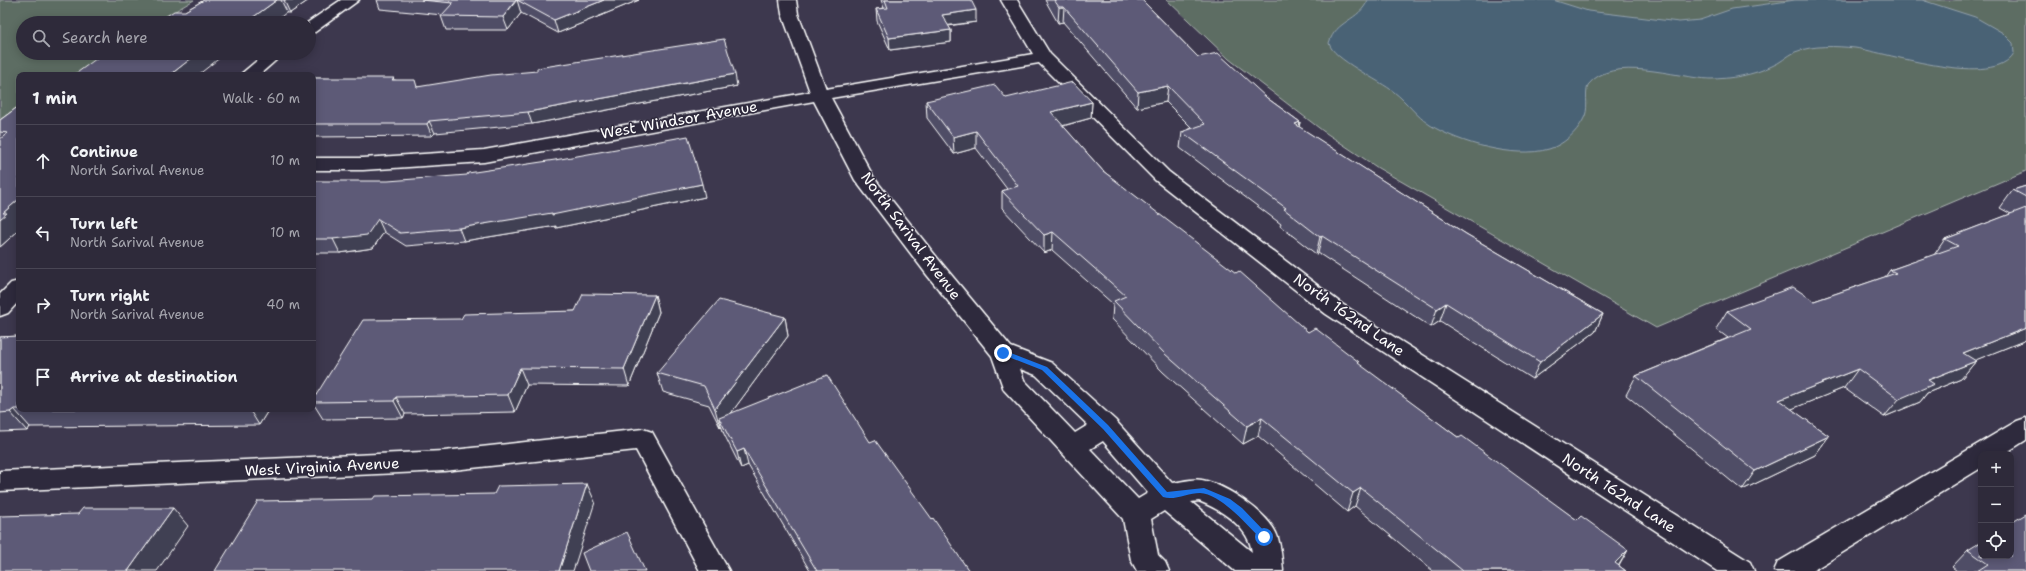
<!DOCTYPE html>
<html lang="en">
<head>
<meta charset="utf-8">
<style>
	body { margin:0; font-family:"Shantell Sans",sans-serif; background:#3a3645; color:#f1f3f6 }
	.controls { position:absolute; right:12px; bottom:12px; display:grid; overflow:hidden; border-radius:8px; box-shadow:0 2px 10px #0003 }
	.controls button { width:36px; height:36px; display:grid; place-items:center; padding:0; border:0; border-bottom:1px solid #494654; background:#2e2a3a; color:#f1f3f6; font:20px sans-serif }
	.stop { position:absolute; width:12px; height:12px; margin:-9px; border:3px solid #1a73e8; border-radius:50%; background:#fff }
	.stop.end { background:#1a73e8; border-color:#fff; box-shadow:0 1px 4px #0008 }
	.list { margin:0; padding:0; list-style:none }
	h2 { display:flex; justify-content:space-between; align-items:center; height:52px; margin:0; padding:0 16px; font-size:17px }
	h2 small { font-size:13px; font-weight:400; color:#a7a7af }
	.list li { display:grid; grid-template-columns:26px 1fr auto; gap:12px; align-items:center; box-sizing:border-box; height:72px; padding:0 16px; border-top:1px solid #494654 }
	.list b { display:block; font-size:15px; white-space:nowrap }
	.list p { margin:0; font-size:13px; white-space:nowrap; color:#a7a7af }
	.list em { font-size:13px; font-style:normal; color:#a7a7af }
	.icon { flex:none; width:22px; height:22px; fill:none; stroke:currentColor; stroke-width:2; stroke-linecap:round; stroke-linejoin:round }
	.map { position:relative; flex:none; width:2026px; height:571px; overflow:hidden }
	.search { position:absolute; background:#2e2a3a; box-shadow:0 2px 10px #0003; left:16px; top:16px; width:300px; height:44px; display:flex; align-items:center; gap:10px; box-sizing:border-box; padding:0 14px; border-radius:22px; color:#a7a7af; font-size:15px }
	.panel { position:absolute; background:#2e2a3a; box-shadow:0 2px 10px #0003; left:16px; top:72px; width:300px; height:340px; border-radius:8px }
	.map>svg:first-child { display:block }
	.green { fill:#5d6d64; stroke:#aeb6b2 }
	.water { fill:#4a6274; stroke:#92a1ac }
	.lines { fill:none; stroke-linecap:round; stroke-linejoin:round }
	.minor-casing { stroke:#fff; stroke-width:3 }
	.minor { fill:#2f2a3d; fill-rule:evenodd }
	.wall { fill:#504d66; stroke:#fff }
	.shaded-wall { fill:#413f53; stroke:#fff }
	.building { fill:#5d5a77; stroke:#fff }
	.route { fill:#1a73e8 }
	.labels { text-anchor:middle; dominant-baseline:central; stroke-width:3; stroke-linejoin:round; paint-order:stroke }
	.street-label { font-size:15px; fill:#fff; stroke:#2f2a3d }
</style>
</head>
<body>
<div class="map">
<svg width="2026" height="571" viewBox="0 0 2026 571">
	<rect width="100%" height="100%" fill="#3d384e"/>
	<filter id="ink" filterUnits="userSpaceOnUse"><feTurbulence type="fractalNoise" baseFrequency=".025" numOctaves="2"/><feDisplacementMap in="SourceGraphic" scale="8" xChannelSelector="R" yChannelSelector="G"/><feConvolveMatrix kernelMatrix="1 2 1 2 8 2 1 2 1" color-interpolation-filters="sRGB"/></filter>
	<g filter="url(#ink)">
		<path class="green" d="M0 0H194L155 23H23V53H108L76 75H19V114L0 128Z
			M1167 0H2026V171L1656 328 1378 168 1323 131 1229 59Z"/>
		<path class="water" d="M1368 0H1553L1588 11 1679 22 1700 20 1732 9 1795 0H1922L1975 17 2003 33 2013 43 2014 53C1994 89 1889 53 1855 48 1836 46 1813 45 1795 52 1787 56 1780 63 1772 66 1754 75 1730 79 1710 79 1676 78 1612 54 1588 85 1584 97 1590 109 1583 120 1576 133 1563 145 1549 149 1515 159 1459 143 1430 125 1416 116 1407 102 1394 92 1381 81 1332 59 1329 43 1336 20 1359 21 1368 0Z"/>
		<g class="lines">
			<g class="minor-casing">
				<path id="minor" d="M341 0H359L315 32 309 34V23H307Z
					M780 0H796L798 14 826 89 1033 54 1001 0H1017L1050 54 1169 172 1342 304 1750 562 1754 571H1717L1326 314 1155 180 1039 63 831 98 874 178 943 265 1011 347 1052 363 1115 420 1172 483C1181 482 1194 478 1202 480 1226 485 1271 514 1278 538 1281 548 1282 560 1283 571H1235L1164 511 1151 519 1158 555 1165 562 1169 571H1137L1131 560 1123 519 1004 390 992 356 927 275 855 180 814 101 484 162 363 170H313V158H363L484 150 810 92 782 14ZM1020 369 1036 375 1088 425 1075 433 1024 380ZM1103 441 1148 493 1138 499 1090 449ZM1199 501C1221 510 1249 527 1252 552L1191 502Z
					M266 53H284L259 75H240Z
					M19 281V301L8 313 0 316V294L11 283Z
					M2026 418V440L2004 454H1981V468L1812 571H1774L1778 562 2017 421Z
					M643 429 652 432 729 571H700L636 450 444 471 0 491V471L444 451Z"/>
			</g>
			<use href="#minor" class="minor"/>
		</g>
		<path class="wall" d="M204 0H309L290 13 185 11Z
			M377 0H639L558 33 521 13 508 30H446L441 16 443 15 380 9Z
			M881 0H971L976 22 948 26 951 30V42L890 50 877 21 876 9 884 8Z
			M1045 0H1142L1198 57 1267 98 1300 122 1299 127 1466 234 1603 314 1595 332 1532 379 1440 321 1431 327 1318 253 1316 254 1280 226 1281 224 1180 148 1182 132 1192 128 1166 102 1137 108 1063 22 1058 23Z
			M313 78 395 80 418 87 737 86 532 124 435 133 432 136 313 137Z
			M926 101 1092 102 1091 118 1063 126 1103 171 1308 332 1359 362 1358 364 1459 438 1577 520 1628 550 1619 566 1626 571H1433L1355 506 1347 512 1258 436 1243 444 1163 372 1112 319 1113 304 1052 250 1044 253 1002 208V191L1007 189 976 148 954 154 927 118Z
			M19 106 18 228 19 230 0 247V120Z
			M313 181 705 197 556 228V226L464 241 406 246 384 232 373 248 340 253H313Z
			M2026 186V340L1975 360 1976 361 1961 379 1927 393 1920 402 1884 417 1844 388 1791 409 1829 436 1815 455 1742 490 1626 395 1636 376 1728 338 1716 329 1727 311 1814 301 1885 277 1890 270 1934 255 1945 239 2011 214 2000 208 2013 190Z
			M655 295 659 312 629 386 527 385 515 412 405 414 403 418 323 419 313 403V400L461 319 575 311Z
			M785 317 788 336 731 413 870 442 969 571H810L748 465 741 468 724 434 721 425 720 427 709 405 663 392 657 373Z
			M19 336V409H269L259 425 30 427 27 431 0 432V337Z
			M1968 550 2026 571H1957L1952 567Z"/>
		<path class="shaded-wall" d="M277 0H281L287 12 273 23H245Z
			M284 0H309L290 13Z
			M517 0 521 13 508 30 503 17Z
			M604 0H639L558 33 554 20Z
			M1059 7H1064L1063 22 1058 23Z
			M976 10V22L943 26 942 15Z
			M951 30V42L890 50 889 38Z
			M198 53H226L198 75H170Z
			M735 74 737 86 532 124 528 112Z
			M1168 86 1166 102 1137 108 1138 92Z
			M1092 102 1091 118 1051 129V112Z
			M429 121 435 133 432 136 427 124Z
			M1300 122 1297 138 1295 124Z
			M976 131V148L954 154 953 137Z
			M702 184 705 197 556 228V226L464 241 459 228Z
			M19 199V227L18 228 19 230 0 247V219L3 213Z
			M378 219 384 232 373 248 340 253 333 239Z
			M1053 232 1052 250 1044 253V235Z
			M1322 236 1318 253 1316 254 1320 237Z
			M655 295 659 312 629 386 624 369Z
			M1446 303 1440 321 1431 327 1437 309Z
			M1603 314 1595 332 1532 379 1540 362Z
			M785 317 788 336 723 424 719 418 721 425 720 427 715 409Z
			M2026 328V340L1948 371 1963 353Z
			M1976 361 1961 379 1927 393 1920 402 1884 417 1899 399 1928 380Z
			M520 368 527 385 515 412 508 395Z
			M1858 369 1844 388 1767 419 1779 400Z
			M396 397 405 414 403 418 394 401Z
			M14 409 30 427 27 431 10 412Z
			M249 409H269L259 425Z
			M1262 418 1258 436 1243 444 1247 426Z
			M1829 436 1815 455 1742 490 1755 471Z
			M744 449 748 465 741 468 737 452Z
			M587 484 595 502 573 571H559Z
			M1361 488 1355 506 1347 512 1353 493Z
			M173 508 188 526 157 571H128Z
			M1628 550 1617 568 1615 563Z"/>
		<path class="building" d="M204 0H277L245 23H156L174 11H185Z
			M421 0H516L503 17 441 16 453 3Z
			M517 0H604L554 20Z
			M885 0H971L976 10 942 15 951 30 889 38 876 9 888 8Z
			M1054 0H1142L1198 57 1218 53 1267 98 1300 122 1295 124 1466 234 1603 314 1540 362 1446 303 1437 309 1322 236 1320 237 1284 209 1286 208 1182 132 1205 124 1168 86 1138 92 1064 7H1059Z
			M724 39 735 74 528 112 429 121 427 124H313V78H394L392 80H415L417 87 491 75 537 71V68Z
			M104 53H198L170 75H74Z
			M1073 82 1092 102 1051 112 1103 171 1236 273 1239 271 1308 332 1315 328 1359 362 1358 363 1459 438 1462 436 1577 520 1581 516 1628 550 1615 563 1626 571H1463L1361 488 1353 493 1262 418 1247 426 1165 354 1114 301 1126 296 1053 232 1044 235 1002 191 1018 186 976 131 953 137 926 101 995 85 1006 98Z
			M19 106V199L3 213H7L0 219V139L8 133 0 132V120Z
			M688 136 702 184 552 215V213L459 228 400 233 378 219 367 235 333 239H313V181H388L467 175 468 173 555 160Z
			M2026 186V197L2013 190Z
			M2026 208V328L1963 353 1976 361 1928 380 1934 384 1899 399 1858 369 1779 400 1829 436 1755 471 1636 376 1751 329 1727 311 1793 287 1814 301 1896 273 1890 270 1958 246 1945 239Z
			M583 294 655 295 624 369 520 368 508 395 396 397 394 401 313 402V400L363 320 461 319 464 314 575 311Z
			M719 300 785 317 715 409 704 386 657 373Z
			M19 336V409H14L10 412 0 413V337Z
			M827 375 870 442 875 440 932 519 933 518 969 571H817L744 449 737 452 719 418Z
			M587 484 559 571H215L258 501 373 499 375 496 494 494 498 486Z
			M83 508H173L128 571H0V516L78 514Z
			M2026 514V571H1977L1988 564 1968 550 1981 542V556H2011V523Z
			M627 532 645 571H589L582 553Z"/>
	</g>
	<path class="route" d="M1003 350 1047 367 1108 425 1167 492 1204 488 1230 499 1242 508 1267 534V539H1261C1247 525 1221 494 1200 493 1188 493 1174 501 1163 497L1103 429 1042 370 1001 354V351Z"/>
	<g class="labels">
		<g class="street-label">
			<text transform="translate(679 120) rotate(-10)">West Windsor Avenue</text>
			<text transform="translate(911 236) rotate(53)">North Sarival Avenue</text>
			<text transform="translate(1349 315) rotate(35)">North 162nd Lane</text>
			<text transform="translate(322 467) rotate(-3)">West Virginia Avenue</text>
			<text transform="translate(1619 493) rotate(33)">North 162nd Lane</text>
		</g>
	</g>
</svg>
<div class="controls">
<button>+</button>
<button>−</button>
<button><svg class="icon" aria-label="locate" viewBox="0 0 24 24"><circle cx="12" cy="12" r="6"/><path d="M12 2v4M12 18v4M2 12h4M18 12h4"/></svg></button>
</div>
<div class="stop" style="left:1264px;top:537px"></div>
<div class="stop end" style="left:1003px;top:353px"></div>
<div class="search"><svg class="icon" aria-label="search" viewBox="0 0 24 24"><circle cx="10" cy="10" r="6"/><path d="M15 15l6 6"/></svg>Search here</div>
<section class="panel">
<h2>1 min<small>Walk · 60 m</small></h2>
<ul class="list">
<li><svg class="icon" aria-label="ahead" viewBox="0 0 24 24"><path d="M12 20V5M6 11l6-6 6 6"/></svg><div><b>Continue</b><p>North Sarival Avenue</p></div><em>10 m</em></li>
<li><svg class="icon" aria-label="left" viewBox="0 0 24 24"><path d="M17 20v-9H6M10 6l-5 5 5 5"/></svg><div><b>Turn left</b><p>North Sarival Avenue</p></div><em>10 m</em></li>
<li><svg class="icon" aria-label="right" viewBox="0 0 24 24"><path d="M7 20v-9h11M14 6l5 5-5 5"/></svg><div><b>Turn right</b><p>North Sarival Avenue</p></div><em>40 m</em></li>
<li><svg class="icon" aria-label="arrive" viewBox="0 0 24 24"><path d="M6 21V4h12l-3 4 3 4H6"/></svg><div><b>Arrive at destination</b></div></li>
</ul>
</section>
</div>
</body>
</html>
